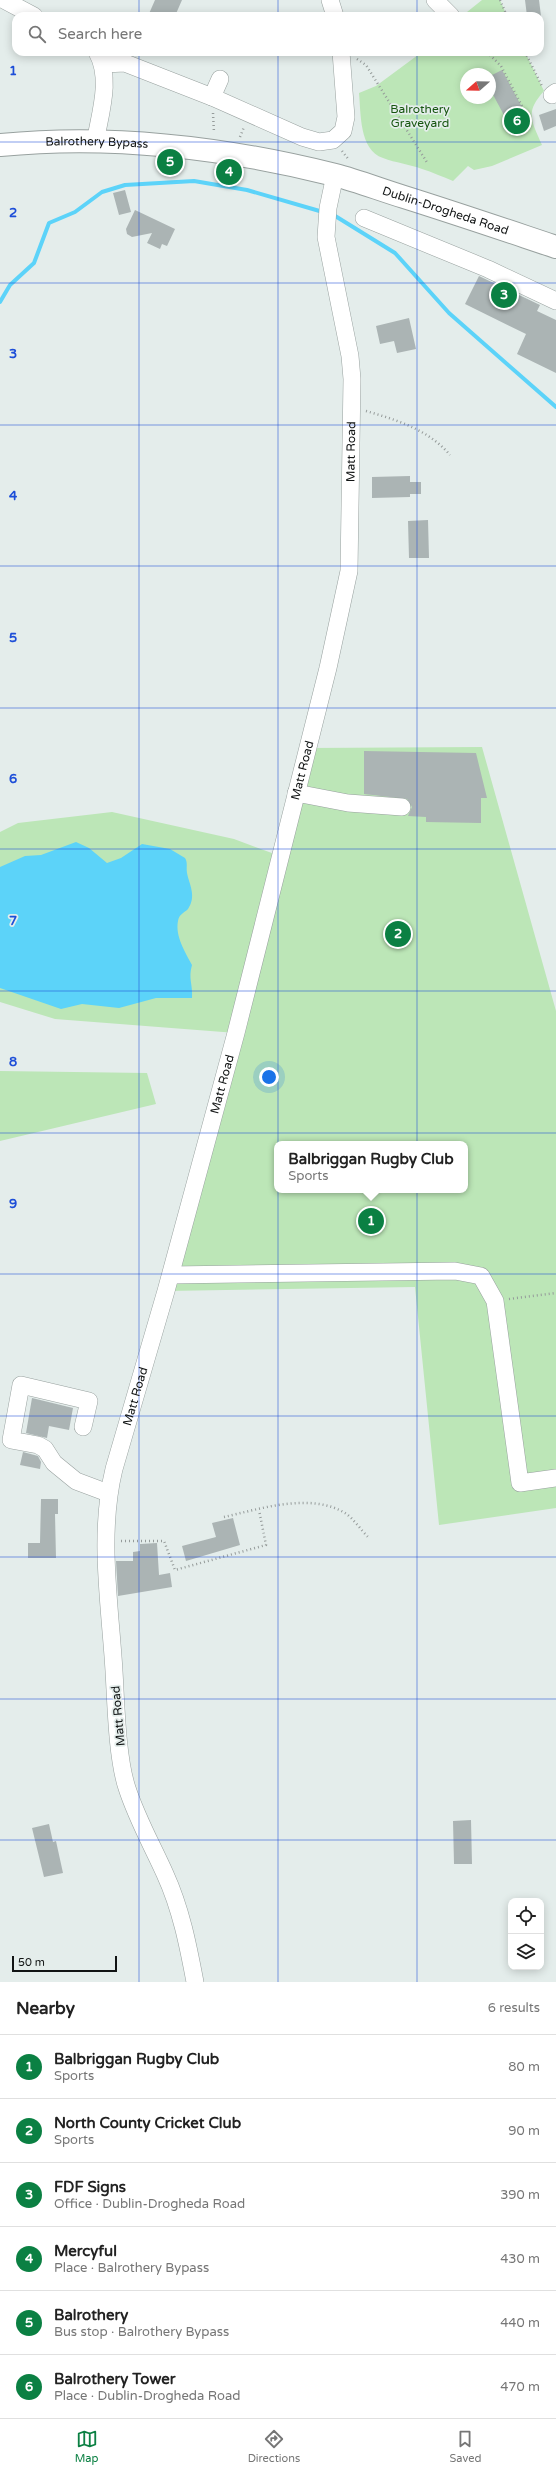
<!DOCTYPE html>
<html lang="en">
<head>
<meta charset="utf-8">
<style>
	body { margin:0; font-family:"Varela Round",sans-serif; background:#f2f2f2; color:#222 }
	.controls { position:absolute; right:12px; bottom:12px; display:grid; overflow:hidden; border-radius:8px; box-shadow:0 2px 10px #0003 }
	.controls button { width:36px; height:36px; display:grid; place-items:center; padding:0; border:0; border-bottom:1px solid #e0e0e0; background:#fff; color:#222; font:20px sans-serif }
	.compass { position:absolute; left:460px; top:68px; width:36px; height:36px; border-radius:50%; background:#fff; box-shadow:0 2px 10px #0003; rotate:250deg }
	.scale { position:absolute; left:12px; bottom:10px; width:105px; box-sizing:border-box; padding-left:4px; border:2px solid #111414; border-top:0; font-size:11px; line-height:14px; white-space:nowrap; color:#111414; -webkit-text-stroke:3px #e4edeb; paint-order:stroke }
	.you { position:absolute; left:269px; top:1077px; width:14px; height:14px; margin:-10px; border:3px solid #fff; border-radius:50%; background:#1a73e8; box-shadow:0 0 0 6px #1a73e833 }
	.badge { display:grid; place-items:center; width:26px; height:26px; border-radius:50%; background:#0b8043; color:#fff; font-size:13px; font-weight:700 }
	.pin { position:absolute; translate:-50% -50%; border:2px solid #fff; box-shadow:0 1px 4px #0006 }
	.popup { position:absolute; left:274px; top:1141px; width:194px; height:52px; box-sizing:border-box; display:grid; place-content:center; border-radius:8px; background:#fff; filter:drop-shadow(0 1px 3px #0005); font-size:13px; white-space:nowrap; color:#767676 }
	.popup b { font-size:15px; color:#222 }
	.popup::after { content:''; position:absolute; left:50%; top:100%; margin-left:-8px; border:8px solid transparent; border-top-color:#fff }
	.list { margin:0; padding:0; list-style:none }
	h2 { display:flex; justify-content:space-between; align-items:center; height:52px; margin:0; padding:0 16px; font-size:17px }
	h2 small { font-size:13px; font-weight:400; color:#767676 }
	.list li { display:grid; grid-template-columns:26px 1fr auto; gap:12px; align-items:center; box-sizing:border-box; height:64px; padding:0 16px; border-top:1px solid #e0e0e0 }
	.list b { display:block; font-size:15px; white-space:nowrap }
	.list p { margin:0; font-size:13px; white-space:nowrap; color:#767676 }
	.list em { font-size:13px; font-style:normal; color:#767676 }
	.icon { flex:none; width:22px; height:22px; fill:none; stroke:currentColor; stroke-width:2; stroke-linecap:round; stroke-linejoin:round }
	.map { position:relative; flex:none; width:556px; height:1982px; overflow:hidden }
	.search { position:absolute; background:#fff; box-shadow:0 2px 10px #0003; left:12px; right:12px; top:12px; height:44px; display:flex; align-items:center; gap:10px; box-sizing:border-box; padding:0 14px; border-radius:12px; color:#767676; font-size:15px }
	.sheet { height:436px; background:#fff }
	nav { display:flex; justify-content:space-around; align-items:center; box-sizing:border-box; height:56px; border-top:1px solid #e0e0e0; background:#fff; font-size:11px; color:#767676 }
	nav a { display:grid; justify-items:center; gap:2px }
	nav .on { color:#0b8043 }
	.map>svg:first-child { display:block }
	.green { fill:#bce6b7; fill-rule:evenodd }
	.water { fill:#5cd3f9 }
	.lines { fill:none; stroke-linecap:round; stroke-linejoin:round }
	.stream { stroke:#5cd3f9; stroke-width:4 }
	.building { fill:#abb4b4 }
	.minor-casing { stroke:#98a19f; stroke-width:18 }
	.major-casing { stroke:#98a19f; stroke-width:24 }
	.path { stroke:#959b9a; stroke-width:2.5; stroke-dasharray:1 3; stroke-linecap:butt }
	.minor { stroke:#fff; stroke-width:17 }
	.major { stroke:#fff; stroke-width:22 }
	.grid { fill:none; stroke:#1d4ed8; stroke-width:1; stroke-opacity:0.55 }
	.labels { text-anchor:middle; dominant-baseline:central; stroke-width:3.5; stroke-linejoin:round; paint-order:stroke }
	.park-label { font-size:12px; fill:#175610; stroke:#e4edeb }
	.street-label { font-size:12px; fill:#111414; stroke:#e4edeb }
	.grid-label { font-size:13px; text-anchor:middle; font-weight:bold; fill:#1d4ed8; stroke:#e4edeb; stroke-width:3.5; stroke-linejoin:round; paint-order:stroke }
</style>
</head>
<body>
<div class="map">
<svg width="556" height="1982" viewBox="0 0 556 1982">
	<rect width="100%" height="100%" fill="#e4edeb"/>
	<path class="green" d="M482 0H500L507 16H462Z
		M422 52H525L544 91C525 112 531 120 542 145L492 166 474 170 468 166 453 181C443 177 432 172 422 169 409 164 396 163 383 158 359 150 361 113 359 93L376 86ZM466 74H490V98H466Z
		M482 747 556 1011V1508L439 1525 415 1287 166 1291 236 1033 55 1019 0 1002V832L18 823 112 812 234 839 280 856 308 748ZM277 1144H465V1190H277Z
		M0 1071 147 1073 156 1104 0 1141Z"/>
	<path class="water" d="M76 842 89 848 107 863 121 858 142 844 170 849 185 858C188 863 186 867 187 873 189 884 197 896 188 909 184 913 179 914 178 921 175 936 185 952 192 965 188 979 193 984 192 998H156L119 1008 82 1004 61 1009 0 988V867L25 856 41 855Z"/>
	<g class="lines">
		<path class="stream" d="M332 214 395 253 449 313 556 407
			M0 302 10 285 34 263 49 223 75 212 102 192 125 185 194 181 247 190 323 212"/>
	</g>
	<path class="building" d="M155 0H182L175 16H148Z
		M525 0H539L541 16H527Z
		M502 70 530 122 513 132 490 89V76Z
		M556 109V126L544 131 539 115Z
		M125 190 131 212 119 215 113 193Z
		M135 210 175 229 167 246 162 244 160 249 147 243 152 233 132 237 127 234 126 229Z
		M479 276 540 305 537 311 556 320V373L517 354 526 334 465 304Z
		M409 318 416 349 397 353 394 341 380 344 376 326Z
		M410 476V482H421V494H410V497L372 498V477Z
		M428 520 429 558H409L408 521Z
		M364 751 476 753 487 798H481V823L426 822V817L408 816 412 807 407 799 364 794Z
		M32 1398 73 1408 69 1430 49 1426 47 1438 26 1433Z
		M23 1452 38 1456 41 1462 40 1469 20 1465Z
		M41 1499H58V1514H55L56 1558H28V1543H40Z
		M233 1518 240 1545 186 1561 182 1546 216 1537 212 1523Z
		M157 1543 159 1575 170 1573 172 1587 118 1596 116 1561H133V1552L140 1551V1544Z
		M471 1820 472 1864H454L453 1821Z
		M49 1824 53 1842 56 1841 63 1873 44 1877 32 1828Z"/>
	<g class="lines">
		<g class="minor-casing">
			<g id="minor">
				<path d="M4 0 34 16"/>
				<path d="M330 0 335 16"/>
				<path d="M435 0 451 16"/>
				<path d="M104 64 125 63 212 97 302 137 319 142 333 140 343 131 346 117 341 52"/>
				<path d="M552 95 556 92"/>
				<path d="M212 97 220 79"/>
				<path d="M95 143C100 113 112 79 97 52"/>
				<path d="M364 218 488 269 556 301"/>
				<path d="M296 793 348 803 402 807"/>
				<path d="M171 1275 455 1271 481 1276 495 1301 520 1483 556 1478"/>
				<path d="M83 1427 89 1401 21 1385 11 1440 38 1445 45 1449 54 1463 76 1481 108 1493"/>
				<path id="s1" d="M195 1982C188 1945 181 1909 165 1874 152 1845 137 1819 127 1788 117 1758 116 1704 114 1671 110 1604 98 1535 114 1469L166 1291 236 1033 328 668 349 571 352 379 350 356 326 237 328 208 335 175"/>
			</g>
		</g>
		<g class="major-casing">
			<g id="major">
				<path id="s2" d="M0 145C111 134 227 148 335 175 358 181 381 190 404 197 455 213 505 230 556 247"/>
			</g>
		</g>
		<path class="path" d="M500 0 507 16
			M487 52 501 66 522 106
			M525 52 542 86
			M357 59 366 65 428 164
			M213 113 214 133
			M240 137 244 127
			M342 151 349 160
			M366 411C397 420 429 430 450 455
			M509 1299 556 1293
			M224 1517C260 1509 310 1492 345 1513 353 1518 361 1530 368 1537
			M121 1541H164L175 1570 266 1545 259 1510"/>
		<use href="#minor" class="minor"/>
		<use href="#major" class="major"/>
	</g>
	<path class="grid" d="M139 0V16M278 0V16M417 0V16M139 52V1982M278 52V1982M417 52V1982M0 142H556M0 283H556M0 425H556M0 566H556M0 708H556M0 849H556M0 991H556M0 1133H556M0 1274H556M0 1416H556M0 1557H556M0 1699H556M0 1840H556"/>
	<g class="labels">
		<g class="park-label">
			<text x="420" y="109">Balrothery<tspan x="420" dy="14">Graveyard</tspan></text>
		</g>
		<g class="street-label">
			<text stroke="none"><textPath href="#s2" startOffset="97">Balrothery Bypass</textPath></text>
			<text stroke="none"><textPath href="#s2" startOffset="454">Dublin-Drogheda Road</textPath></text>
			<text stroke="none"><textPath href="#s1" startOffset="1575">Matt Road</textPath></text>
			<text stroke="none"><textPath href="#s1" startOffset="1251">Matt Road</textPath></text>
			<text stroke="none"><textPath href="#s1" startOffset="927">Matt Road</textPath></text>
			<text stroke="none"><textPath href="#s1" startOffset="603">Matt Road</textPath></text>
			<text transform="translate(118 1716) rotate(-95)">Matt Road</text>
		</g>
	</g>
	<g class="grid-label">
		<text x="13" y="75">1</text>
		<text x="13" y="217">2</text>
		<text x="13" y="358">3</text>
		<text x="13" y="500">4</text>
		<text x="13" y="642">5</text>
		<text x="13" y="783">6</text>
		<text x="13" y="925">7</text>
		<text x="13" y="1066">8</text>
		<text x="13" y="1208">9</text>
	</g>
</svg>
<div class="controls">
<button><svg class="icon" aria-label="locate" viewBox="0 0 24 24"><circle cx="12" cy="12" r="6"/><path d="M12 2v4M12 18v4M2 12h4M18 12h4"/></svg></button>
<button><svg class="icon" aria-label="layers" viewBox="0 0 24 24"><path d="M12 4l9 5-9 5-9-5zM3 14l9 5 9-5"/></svg></button>
</div>
<svg class="compass" viewBox="-18 -18 36 36"><path d="M0-13l5 13h-10z" fill="#e53935"/><path d="M0 13l5-13h-10z" fill="#767676"/></svg>
<div class="scale">50 m</div>
<div class="you"></div>
<div class="pin badge" style="left:371px;top:1221px">1</div>
<div class="popup"><b>Balbriggan Rugby Club</b>Sports</div>
<div class="pin badge" style="left:398px;top:934px">2</div>
<div class="pin badge" style="left:504px;top:295px">3</div>
<div class="pin badge" style="left:229px;top:172px">4</div>
<div class="pin badge" style="left:170px;top:162px">5</div>
<div class="pin badge" style="left:517px;top:121px">6</div>
<div class="search"><svg class="icon" aria-label="search" viewBox="0 0 24 24"><circle cx="10" cy="10" r="6"/><path d="M15 15l6 6"/></svg>Search here</div>
</div>
<section class="sheet">
<h2>Nearby<small>6 results</small></h2>
<ul class="list">
<li><span class="badge">1</span><div><b>Balbriggan Rugby Club</b><p>Sports</p></div><em>80 m</em></li>
<li><span class="badge">2</span><div><b>North County Cricket Club</b><p>Sports</p></div><em>90 m</em></li>
<li><span class="badge">3</span><div><b>FDF Signs</b><p>Office · Dublin-Drogheda Road</p></div><em>390 m</em></li>
<li><span class="badge">4</span><div><b>Mercyful</b><p>Place · Balrothery Bypass</p></div><em>430 m</em></li>
<li><span class="badge">5</span><div><b>Balrothery</b><p>Bus stop · Balrothery Bypass</p></div><em>440 m</em></li>
<li><span class="badge">6</span><div><b>Balrothery Tower</b><p>Place · Dublin-Drogheda Road</p></div><em>470 m</em></li>
</ul>
</section>
<nav>
<a class="on"><svg class="icon" aria-label="map" viewBox="0 0 24 24"><path d="M3 6l6-2 6 2 6-2v14l-6 2-6-2-6 2zM9 4v14M15 6v14"/></svg>Map</a>
<a><svg class="icon" aria-label="directions" viewBox="0 0 24 24"><path d="M12 3l9 9-9 9-9-9zM9 14v-3h6M13 9l2 2-2 2"/></svg>Directions</a>
<a><svg class="icon" aria-label="saved" viewBox="0 0 24 24"><path d="M7 4h10v16l-5-4-5 4z"/></svg>Saved</a>
</nav>
</body>
</html>
